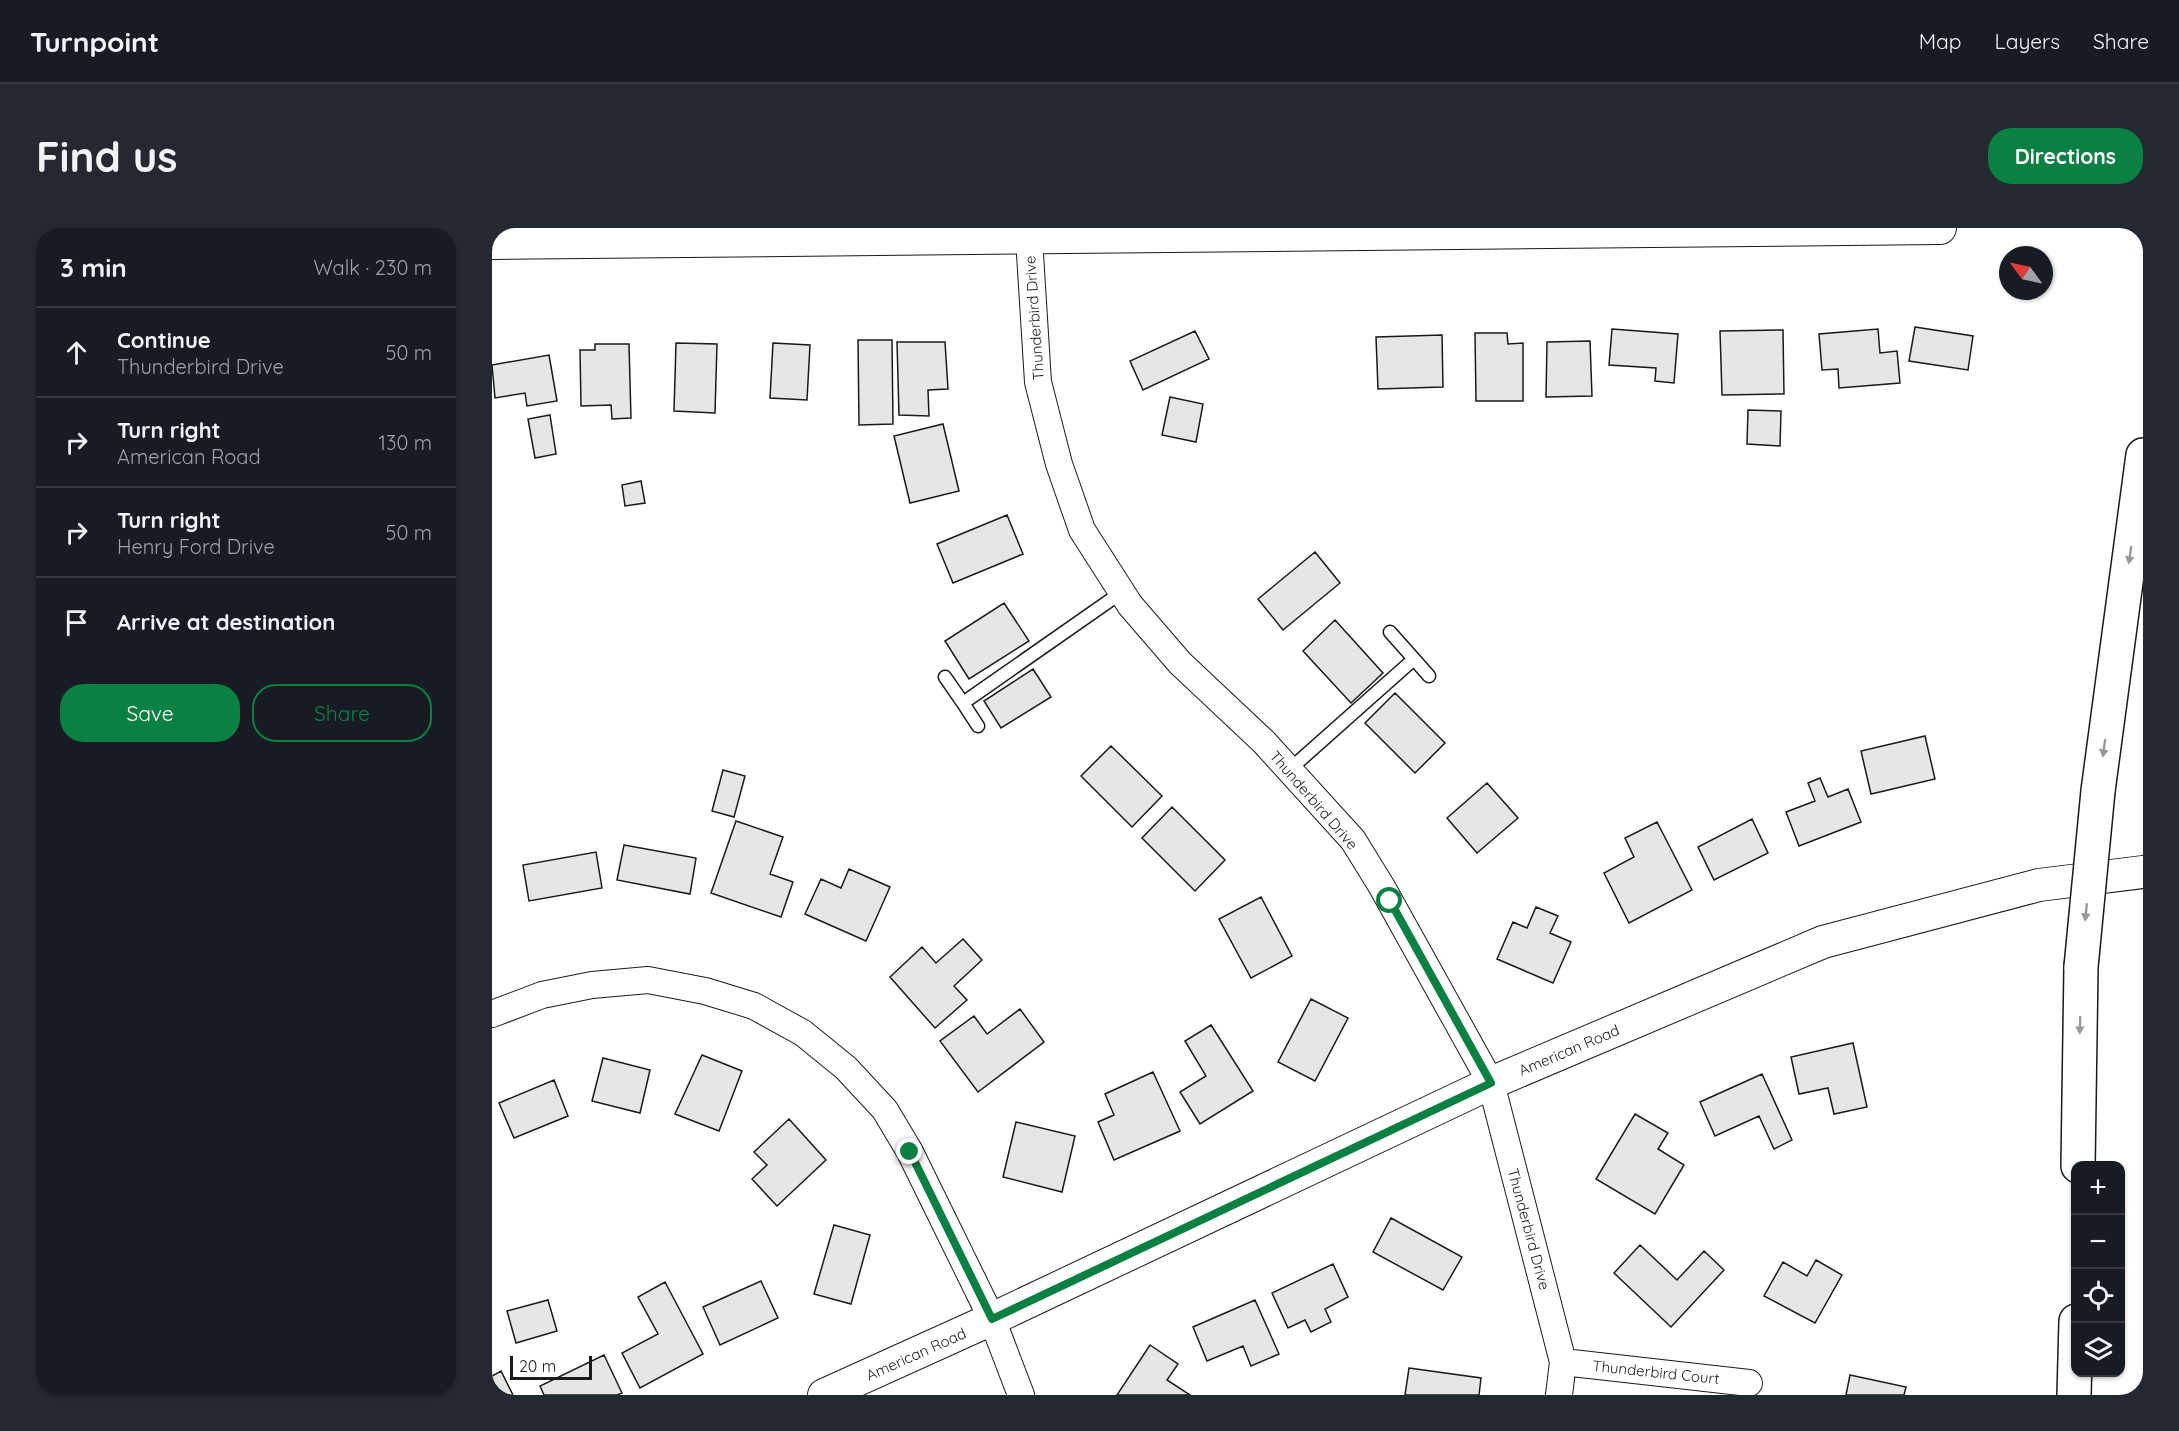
<!DOCTYPE html>
<html lang="en">
<head>
<meta charset="utf-8">
<style>
	body { margin:0; font-family:Quicksand,sans-serif; background:#242831; color:#f1f3f6 }
	.controls { position:absolute; right:18px; bottom:18px; display:grid; overflow:hidden; border-radius:12px; box-shadow:0 2px 4px #0004 }
	.controls button { width:54px; height:54px; display:grid; place-items:center; padding:0; border:0; border-bottom:2px solid #363941; background:#171b24; color:#f1f3f6; font:30px sans-serif }
	.compass { position:absolute; left:1507px; top:18px; width:54px; height:54px; border-radius:50%; background:#171b24; box-shadow:0 2px 4px #0004; rotate:303deg }
	.scale { position:absolute; left:18px; bottom:15px; width:82px; box-sizing:border-box; padding-left:6px; border:3px solid #1a1a1a; border-top:0; font-size:16px; line-height:21px; white-space:nowrap; color:#1a1a1a; -webkit-text-stroke:4px #fff; paint-order:stroke }
	.stop { position:absolute; width:18px; height:18px; margin:-14px; border:4px solid #0b8043; border-radius:50%; background:#fff }
	.stop.end { background:#0b8043; border-color:#fff; box-shadow:0 2px 6px #0008 }
	.list { margin:0; padding:0; list-style:none }
	h2 { display:flex; justify-content:space-between; align-items:center; height:78px; margin:0; padding:0 24px; font-size:26px }
	h2 small { font-size:20px; font-weight:400; color:#9ea1a6 }
	.list li { display:grid; grid-template-columns:39px 1fr auto; gap:18px; align-items:center; box-sizing:border-box; height:90px; padding:0 24px; border-top:2px solid #363941 }
	.list b { display:block; font-size:22px; white-space:nowrap }
	.list p { margin:0; font-size:20px; white-space:nowrap; color:#9ea1a6 }
	.list em { font-size:20px; font-style:normal; color:#9ea1a6 }
	.actions { display:flex; gap:12px; padding:18px 24px }
	.actions a { flex:1; padding:14px 0; border:2px solid #0b8043; border-radius:24px; text-align:center; font-size:21px; color:#0b8043 }
	.actions .main { background:#0b8043; color:#fff }
	.icon { flex:none; width:33px; height:33px; fill:none; stroke:currentColor; stroke-width:2; stroke-linecap:round; stroke-linejoin:round }
	.map { position:relative; flex:none; width:1651px; height:1167px; overflow:hidden; border-radius:24px }
	header { display:flex; align-items:center; gap:36px; box-sizing:border-box; height:84px; padding:0 30px; background:#171b24; border-bottom:2px solid #363941 }
	header strong { font-size:28px }
	nav { display:flex; gap:33px; margin-inline-start:auto; font-size:21px }
	.intro { display:flex; align-items:center; justify-content:space-between; box-sizing:border-box; height:144px; padding:0 36px }
	h1 { margin:0; font-size:42px }
	.button { padding:15px 27px; border-radius:24px; background:#0b8043; color:#fff; font-size:21px; font-weight:700 }
	main { display:flex; gap:36px; padding:0 36px }
	aside { flex:1; background:#171b24; border-radius:24px; box-shadow:0 2px 4px #0004 }
	.map>svg:first-child { display:block }
	.building { fill:#e6e6e6; stroke:#1a1a1a; stroke-width:1.5 }
	.lines { fill:none; stroke-linecap:round; stroke-linejoin:round }
	.service-casing { stroke:#1a1a1a; stroke-width:15 }
	.minor-casing { stroke:#1a1a1a; stroke-width:28 }
	.tertiary-casing { stroke:#1a1a1a; stroke-width:34 }
	.motorway-casing { stroke:#1a1a1a; stroke-width:36 }
	.service { stroke:#fff; stroke-width:12 }
	.minor { stroke:#fff; stroke-width:26 }
	.tertiary { stroke:#fff; stroke-width:32 }
	.motorway { stroke:#fff; stroke-width:33 }
	.motorway-bridge-casing { stroke:#1a1a1a; stroke-width:36; stroke-linecap:butt }
	.motorway-bridge { stroke:#fff; stroke-width:33 }
	.oneway { fill:#989898 }
	.route { stroke:#0b8043; stroke-width:8 }
	.labels { text-anchor:middle; dominant-baseline:central; stroke-width:4.5; stroke-linejoin:round; paint-order:stroke }
	.street-label { font-size:15px; fill:#1a1a1a; stroke:#fff }
</style>
</head>
<body>
<header>
<strong>Turnpoint</strong>
<nav><a>Map</a><a>Layers</a><a>Share</a></nav>
</header>
<div class="intro"><h1>Find us</h1><a class="button">Directions</a></div>
<main>
<aside>
<h2>3 min<small>Walk · 230 m</small></h2>
<ul class="list">
<li><svg class="icon" aria-label="ahead" viewBox="0 0 24 24"><path d="M12 20V5M6 11l6-6 6 6"/></svg><div><b>Continue</b><p>Thunderbird Drive</p></div><em>50 m</em></li>
<li><svg class="icon" aria-label="right" viewBox="0 0 24 24"><path d="M7 20v-9h11M14 6l5 5-5 5"/></svg><div><b>Turn right</b><p>American Road</p></div><em>130 m</em></li>
<li><svg class="icon" aria-label="right" viewBox="0 0 24 24"><path d="M7 20v-9h11M14 6l5 5-5 5"/></svg><div><b>Turn right</b><p>Henry Ford Drive</p></div><em>50 m</em></li>
<li><svg class="icon" aria-label="arrive" viewBox="0 0 24 24"><path d="M6 21V4h12l-3 4 3 4H6"/></svg><div><b>Arrive at destination</b></div></li>
</ul>
<div class="actions"><a class="main">Save</a><a>Share</a></div>
</aside>
<div class="map">
<svg width="1651" height="1167" viewBox="0 0 1651 1167">
	<rect width="100%" height="100%" fill="#fff"/>
	<path class="building" d="M1423 99 1481 108 1476 142 1417 133Z
		M1120 101 1186 106 1182 155 1163 153 1164 140 1117 137Z
		M1386 101 1388 125 1405 123 1408 155 1347 160 1346 141 1330 142 1327 106Z
		M1291 102 1292 166 1230 167 1228 103Z
		M703 103 717 131 651 162 638 133Z
		M983 105H1015L1016 116 1031 115V173H984Z
		M950 107 951 159 886 161 884 109Z
		M366 112H400L401 196 367 197Z
		M1098 113 1100 168 1054 169 1055 114Z
		M405 114H453L456 161 436 162 437 188 407 187Z
		M184 115 225 116 223 185 182 183Z
		M281 115 318 117 315 172 278 170Z
		M103 116H137L139 190 120 191 119 177 89 178 88 122H103Z
		M57 127 65 173 35 178 33 165 3 170 0 137Z
		M678 169 711 176 704 214 670 207Z
		M1256 182 1289 183 1288 218 1255 216Z
		M58 187 64 226 43 230 36 191Z
		M451 196 467 263 418 275 402 208Z
		M149 253 153 275 133 278 130 257Z
		M515 287 531 326 461 355 445 316Z
		M823 324 848 355 791 402 766 371Z
		M512 375 537 413 477 451 453 413Z
		M843 392 891 445 859 475 811 423Z
		M541 441 559 469 509 500 492 473Z
		M903 465 953 515 923 545 873 495Z
		M1433 508 1443 551 1379 566 1369 523Z
		M619 518 670 568 640 599 589 548Z
		M231 542 253 548 242 589 220 583Z
		M1328 550 1336 569 1356 561 1369 594 1307 618 1294 584 1323 573 1316 555Z
		M995 555 1026 590 985 625 955 590Z
		M680 579 733 632 703 663 650 610Z
		M1260 591 1276 625 1222 652 1206 619Z
		M244 593 291 609 278 646 301 654 289 689 219 665Z
		M1165 594 1200 662 1137 695 1112 645 1142 629 1133 610Z
		M132 617 204 630 198 666 125 652Z
		M104 624 110 660 37 673 31 637Z
		M357 641 398 659 374 713 313 686 329 651 349 660Z
		M769 669 800 728 759 750 727 691Z
		M1044 679 1066 688 1058 705 1079 714 1061 755 1005 731 1021 694 1035 700Z
		M471 711 490 732 462 758 475 772 443 800 398 749 430 719 444 735Z
		M819 771 856 790 823 853 786 834Z
		M528 781 552 814 486 864 448 813 482 788 495 806Z
		M719 797 761 863 708 896 688 864 714 848 693 813Z
		M1361 815 1375 879 1342 886 1336 860 1307 866 1299 829Z
		M210 827 250 843 227 903 183 886Z
		M111 830 158 842 148 885 100 873Z
		M661 844 688 903 622 932 606 894 622 887 613 866Z
		M1270 846 1300 912 1282 921 1267 888 1223 908 1208 874Z
		M62 852 76 888 22 910 7 875Z
		M1143 886 1176 905 1166 921 1192 937 1163 986 1104 951Z
		M297 891 334 932 285 978 260 951 275 937 262 924Z
		M524 894 583 908 570 964 511 949Z
		M899 990 970 1029 951 1062 881 1024Z
		M342 997 378 1007 359 1076 322 1066Z
		M1148 1017 1185 1052 1212 1023 1232 1042 1179 1099 1122 1045Z
		M1324 1032 1350 1047 1323 1095 1272 1068 1291 1034 1315 1048Z
		M841 1036 856 1069 833 1081 839 1094 819 1104 813 1092 796 1100 780 1065Z
		M269 1053 286 1090 228 1117 211 1079Z
		M173 1054 211 1126 148 1160 130 1125 166 1106 146 1069Z
		M56 1072 65 1103 24 1115 15 1083Z
		M763 1072 787 1126 759 1138 751 1118 715 1133 701 1099Z
		M658 1117 686 1136 675 1152 698 1167H625Z
		M112 1127 130 1165 125 1167H52L48 1158Z
		M917 1140 989 1150 987 1167H913Z
		M9 1143 21 1167H0V1148Z
		M1358 1147 1414 1159 1412 1167H1354Z"/>
	<g class="lines">
		<g class="service-casing">
			<path id="service" d="M922 431 937 448
				M453 449 471 475 630 364
				M471 475 486 498
				M797 542 922 431 898 404"/>
		</g>
		<g class="minor-casing">
			<path id="minor" d="M537 10 546 154 567 236 590 302 638 377 688 435 772 514 861 612 890 659 999 855 1071 1134 1067 1167
				M0 786 50 767 100 757 156 752 213 763 262 778 311 805 354 840 393 882 418 924 500 1091 529 1167
				M1071 1134 1257 1155"/>
		</g>
		<g class="tertiary-casing">
			<path id="tertiary" d="M0 15 1448 0
				M332 1167 500 1091 999 855 1331 714 1547 657 1651 644"/>
		</g>
		<g class="motorway-casing">
			<path id="motorway" d="M1606 563 1651 227
				M1586 938 1589 739
				M1582 1167 1584 1093"/>
		</g>
		<use href="#service" class="service"/>
		<use href="#minor" class="minor"/>
		<use href="#tertiary" class="tertiary"/>
		<use href="#motorway" class="motorway"/>
		<g class="motorway-bridge-casing">
			<path id="motorway-bridge" d="M1589 739 1606 563"/>
		</g>
		<use href="#motorway-bridge" class="motorway-bridge"/>
	</g>
	<defs><path id="oneway-solid" d="M-6-.8H1V-3.2L6.5 0L1 3.2V.8H-6Z" transform="scale(1.5)"/></defs>
	<g class="oneway">
		<use href="#oneway-solid" transform="translate(1638 327) rotate(98)"/>
		<use href="#oneway-solid" transform="translate(1612 520) rotate(98)"/>
		<use href="#oneway-solid" transform="translate(1594 684) rotate(96)"/>
		<use href="#oneway-solid" transform="translate(1588 797) rotate(91)"/>
	</g>
	<g class="lines">
		<path class="route" d="M418 924 500 1091 999 855 898 673"/>
	</g>
	<g class="labels">
		<g class="street-label">
			<text transform="translate(542 90) rotate(-94)">Thunderbird Drive</text>
			<text transform="translate(822 572) rotate(49)">Thunderbird Drive</text>
			<text transform="translate(1077 822) rotate(-23)">American Road</text>
			<text transform="translate(1037 1001) rotate(75)">Thunderbird Drive</text>
			<text transform="translate(424 1126) rotate(-24)">American Road</text>
			<text transform="translate(1164 1144) rotate(6)">Thunderbird Court</text>
		</g>
	</g>
</svg>
<div class="controls">
<button>+</button>
<button>−</button>
<button><svg class="icon" aria-label="locate" viewBox="0 0 24 24"><circle cx="12" cy="12" r="6"/><path d="M12 2v4M12 18v4M2 12h4M18 12h4"/></svg></button>
<button><svg class="icon" aria-label="layers" viewBox="0 0 24 24"><path d="M12 4l9 5-9 5-9-5zM3 14l9 5 9-5"/></svg></button>
</div>
<svg class="compass" viewBox="-18 -18 36 36"><path d="M0-13l5 13h-10z" fill="#e53935"/><path d="M0 13l5-13h-10z" fill="#9ea1a6"/></svg>
<div class="scale">20 m</div>
<div class="stop" style="left:898px;top:673px"></div>
<div class="stop end" style="left:418px;top:924px"></div>
</div>
</main>
</body>
</html>
